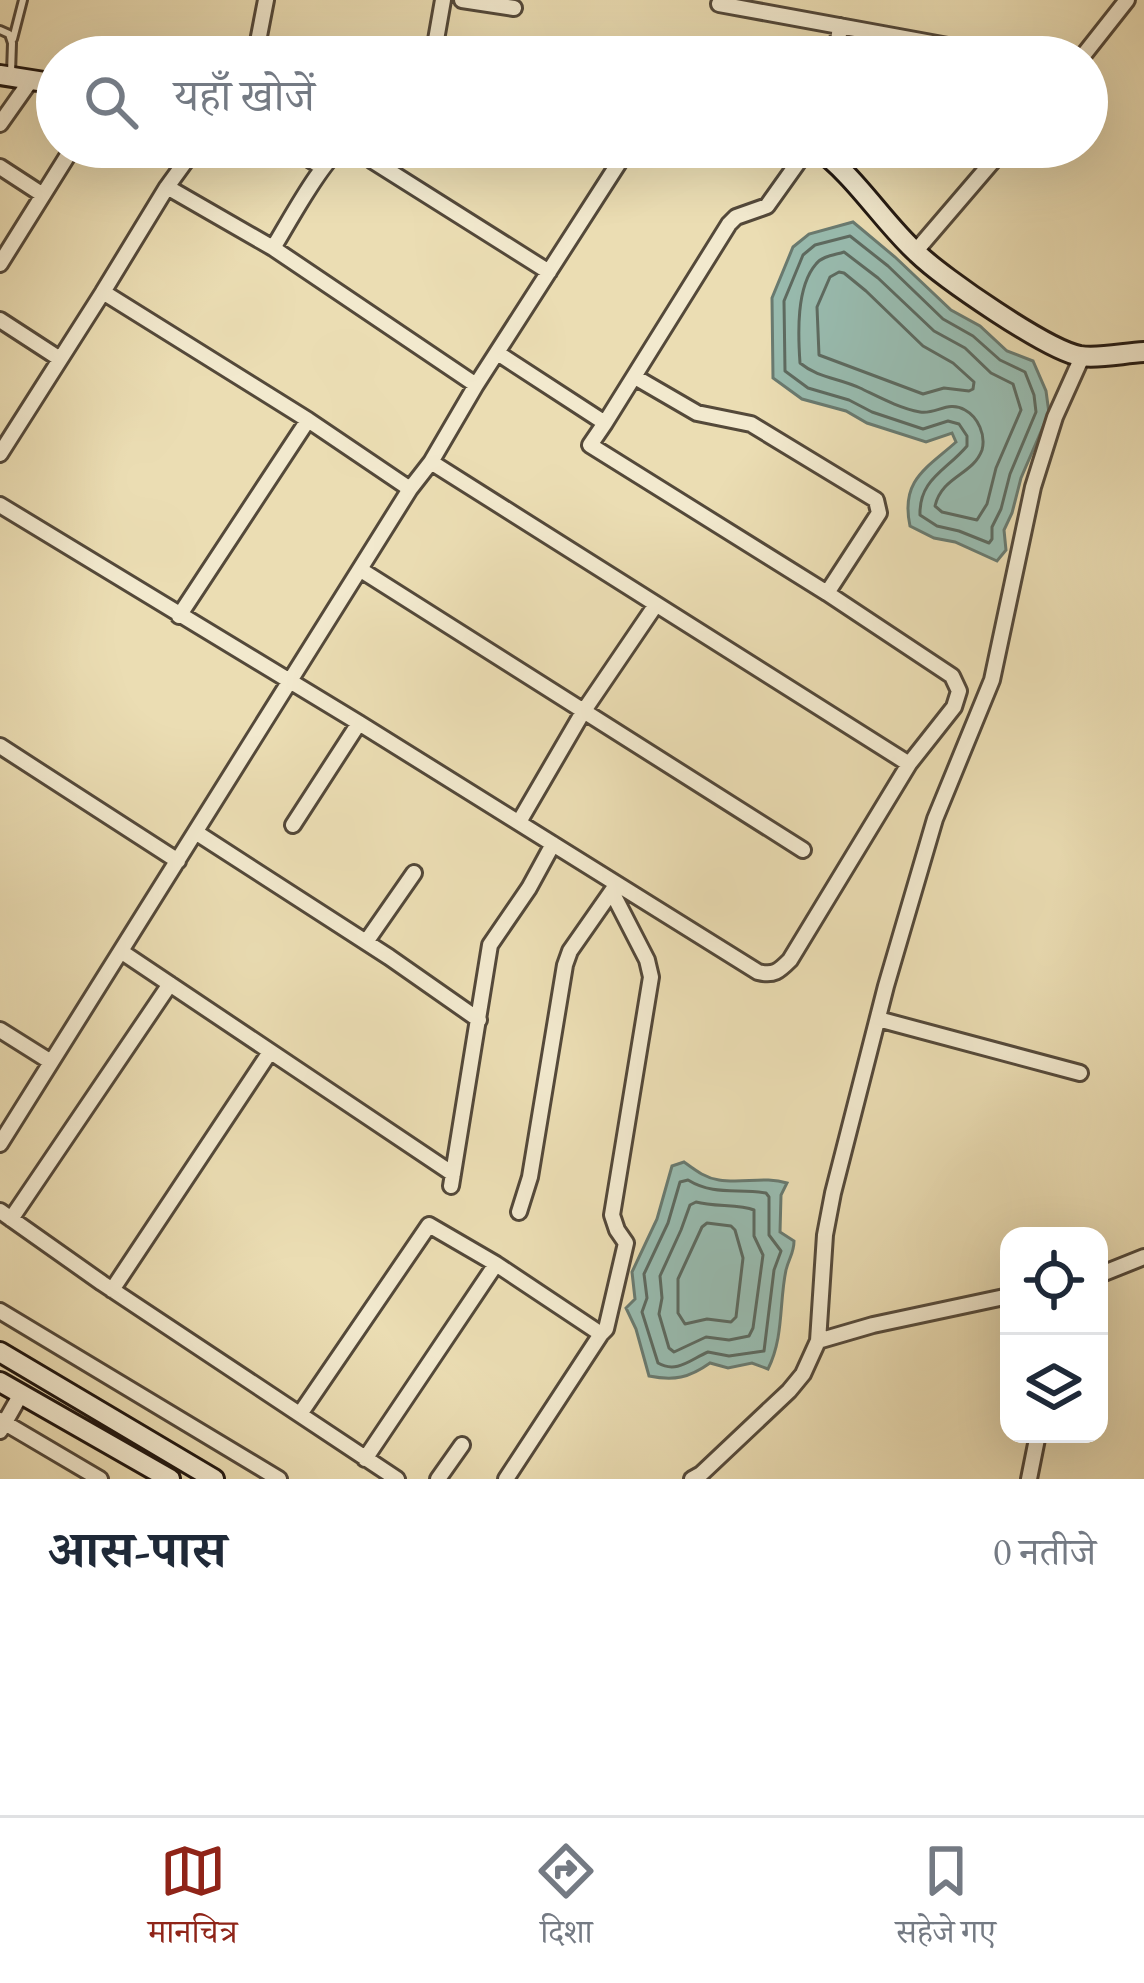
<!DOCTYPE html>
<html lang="hi">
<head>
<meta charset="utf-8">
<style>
	body { margin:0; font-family:"EB Garamond","Noto Serif Devanagari",serif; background:#f2f2f3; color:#1f2937 }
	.controls { position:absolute; right:36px; bottom:36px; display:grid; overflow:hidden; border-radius:24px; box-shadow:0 12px 48px #0002 }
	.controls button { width:108px; height:108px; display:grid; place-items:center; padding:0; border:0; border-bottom:3px solid #e0e1e3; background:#fff; color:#1f2937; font:60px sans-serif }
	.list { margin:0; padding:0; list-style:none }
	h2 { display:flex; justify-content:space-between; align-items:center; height:156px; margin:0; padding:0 48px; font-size:51px }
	h2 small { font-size:39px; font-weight:400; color:#747a83 }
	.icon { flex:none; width:66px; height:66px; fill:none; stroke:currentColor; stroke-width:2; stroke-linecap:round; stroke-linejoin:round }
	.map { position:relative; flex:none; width:1144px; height:1479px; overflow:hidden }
	.search { position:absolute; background:#fff; box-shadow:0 12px 48px #0002; left:36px; right:36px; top:36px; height:132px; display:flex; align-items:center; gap:30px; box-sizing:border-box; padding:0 42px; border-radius:66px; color:#747a83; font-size:45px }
	.sheet { height:336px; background:#fff }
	nav { display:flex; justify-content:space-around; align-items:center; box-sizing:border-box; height:168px; border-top:3px solid #e0e1e3; background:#fff; font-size:33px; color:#747a83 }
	nav a { display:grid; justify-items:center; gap:6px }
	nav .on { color:#8f2418 }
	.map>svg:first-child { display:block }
	.water { fill:#98bbaf; stroke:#697a70; stroke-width:3 }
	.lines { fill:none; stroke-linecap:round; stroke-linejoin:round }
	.shore { stroke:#5d6a60; stroke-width:3 }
	.lane-casing { stroke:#54493a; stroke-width:12 }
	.street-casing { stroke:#54493a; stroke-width:20 }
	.secondary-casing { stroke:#221811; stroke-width:24 }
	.lane { stroke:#f2e9ce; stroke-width:6 }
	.street { stroke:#f2e9ce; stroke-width:14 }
	.secondary { stroke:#f2e9ce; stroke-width:18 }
</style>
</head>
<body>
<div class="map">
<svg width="1144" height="1479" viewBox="0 0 1144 1479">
	<rect width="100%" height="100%" fill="#ebddb3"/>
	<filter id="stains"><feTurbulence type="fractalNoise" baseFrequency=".00167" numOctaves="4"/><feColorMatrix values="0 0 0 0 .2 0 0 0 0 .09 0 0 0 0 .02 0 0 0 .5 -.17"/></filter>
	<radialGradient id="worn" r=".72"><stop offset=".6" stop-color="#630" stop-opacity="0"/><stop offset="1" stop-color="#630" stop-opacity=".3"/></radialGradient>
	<path class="water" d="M853 222 895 257 951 310 980 326 1007 351 1033 361 1046 391 1049 413 1021 478 1012 513 1004 530 1006 550 997 561 955 542 934 538 910 526C900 480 927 468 956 442L952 433 926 442 867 423 846 411 802 399 773 378 772 298 793 247 809 234Z
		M684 1162C695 1170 705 1178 719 1180 742 1184 765 1176 787 1183L781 1195 780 1232 794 1241C794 1253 789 1258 786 1270 779 1303 784 1337 768 1369L752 1363 728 1368 710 1363C689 1378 674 1381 649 1376L636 1329 626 1308 635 1299 632 1272 657 1219 672 1166Z"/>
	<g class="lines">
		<path class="shore" d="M850 236 888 266 943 319 973 336 1000 360 1025 372 1034 395 1036 412 1010 474 1001 509 992 527V539L989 543 959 531 937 526 920 515C919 479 946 471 967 446V436L959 424 948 421 923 429 872 412 849 400 808 388 785 371 784 301 803 255 815 245Z
			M844 252 878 278 934 331 965 348 991 373 1013 384 1021 410 996 468 987 504 977 520 942 512 935 506C942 476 973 475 982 450 986 435 978 417 965 410 948 400 936 415 920 412 899 408 879 397 860 388 839 378 818 378 800 363 798 334 796 287 816 264 822 256 835 255 844 252Z
			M839 272 844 273 866 291 923 346 953 363 974 382 973 389 969 391 944 388 923 394 819 355 817 307 830 277Z
			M688 1180C714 1196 738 1188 766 1193L769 1197V1235L781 1251 774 1270 764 1351 729 1356 708 1352C691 1359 677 1374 658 1363L642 1312 647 1298 644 1274 668 1223 680 1182Z
			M696 1202C714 1207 740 1204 754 1210V1236L763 1255 753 1328 749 1336 729 1340 706 1337 674 1352 669 1348 659 1314 662 1298 660 1276 681 1230 690 1205Z
			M707 1223 731 1226 735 1230 743 1258 736 1317 731 1322 707 1319 685 1324 678 1313V1279L702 1227Z"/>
		<g class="lane-casing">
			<path id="lane" d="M0 30 9 34 12 43 11 73
				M13 39 23 0"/>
		</g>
		<g class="street-casing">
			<path id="street" d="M462 0 514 8
				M719 4 1008 57
				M255 57 266 0
				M433 57 443 0
				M836 57 840 26
				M1082 57 1127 0
				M0 124 31 80
				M290 147 322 167
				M0 167 43 195
				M167 187 196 147
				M273 248C285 230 327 148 347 148 356 148 366 156 373 161L549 272
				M915 252 1005 147
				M0 264 73 147
				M103 292 167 187 273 248 476 385
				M0 320 60 359
				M635 377 697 413 751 424 876 500 879 513 827 593
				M605 423 729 224 736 217 767 206 809 147
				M0 454 103 292 308 420 410 489
				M431 462 909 764
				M0 505 359 723 758 972C774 976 779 971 790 960L909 764 954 707 959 691 952 676 827 593 590 445 605 423 499 354
				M361 570 803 850
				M179 616 308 420
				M0 746 178 861
				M519 822 583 712 655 606
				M293 825 359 723
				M197 833 389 957 479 1020
				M366 942 414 873
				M122 952 453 1174
				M878 1019 1080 1073
				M0 1030 51 1062
				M0 1144 410 489 431 462 476 385 629 147
				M451 1186 490 945 529 888 553 844
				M0 1211 102 1283 397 1479
				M519 1212 530 1177 565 965 570 951 614 888
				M11 1219 170 984
				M1099 1275 1144 1257
				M112 1290 270 1052
				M0 1311 279 1479
				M601 1334 606 1329 626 1243 617 1230 612 1215 651 977 647 960 612 892
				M818 1341 873 1325 1009 1296
				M300 1414 429 1225 496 1264
				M0 1420 100 1479
				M0 1431 21 1394
				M365 1459 496 1264 601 1334 506 1479
				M438 1479 462 1445
				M692 1479 701 1474 789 1391 803 1374 818 1341 825 1235 833 1193 886 986 935 819 992 680 1033 487 1055 417 1082 357
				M1029 1479 1038 1434"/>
		</g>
		<g class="secondary-casing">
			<path id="secondary" d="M0 75 57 84
				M815 147C856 176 881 220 917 253 943 278 1047 350 1080 356 1099 359 1124 353 1144 352
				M0 1352 214 1479
				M0 1382 170 1479"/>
		</g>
		<use href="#lane" class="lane"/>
		<use href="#street" class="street"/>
		<use href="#secondary" class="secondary"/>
	</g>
	<rect width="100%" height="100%" filter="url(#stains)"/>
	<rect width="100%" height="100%" fill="url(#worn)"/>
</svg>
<div class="controls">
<button><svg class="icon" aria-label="locate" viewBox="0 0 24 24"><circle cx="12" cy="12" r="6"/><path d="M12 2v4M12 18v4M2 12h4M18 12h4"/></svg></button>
<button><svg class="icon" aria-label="layers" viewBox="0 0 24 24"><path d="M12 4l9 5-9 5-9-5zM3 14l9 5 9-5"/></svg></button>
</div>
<div class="search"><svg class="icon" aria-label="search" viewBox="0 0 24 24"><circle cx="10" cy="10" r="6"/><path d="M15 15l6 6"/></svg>यहाँ खोजें</div>
</div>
<section class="sheet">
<h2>आस-पास<small>0 नतीजे</small></h2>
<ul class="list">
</ul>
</section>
<nav>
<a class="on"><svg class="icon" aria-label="map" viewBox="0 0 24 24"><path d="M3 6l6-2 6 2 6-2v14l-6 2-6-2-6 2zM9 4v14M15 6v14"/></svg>मानचित्र</a>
<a><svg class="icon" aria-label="directions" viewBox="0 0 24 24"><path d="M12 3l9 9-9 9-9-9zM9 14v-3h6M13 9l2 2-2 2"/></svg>दिशा</a>
<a><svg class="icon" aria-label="saved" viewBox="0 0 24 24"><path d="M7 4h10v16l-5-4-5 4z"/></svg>सहेजे गए</a>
</nav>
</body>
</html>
